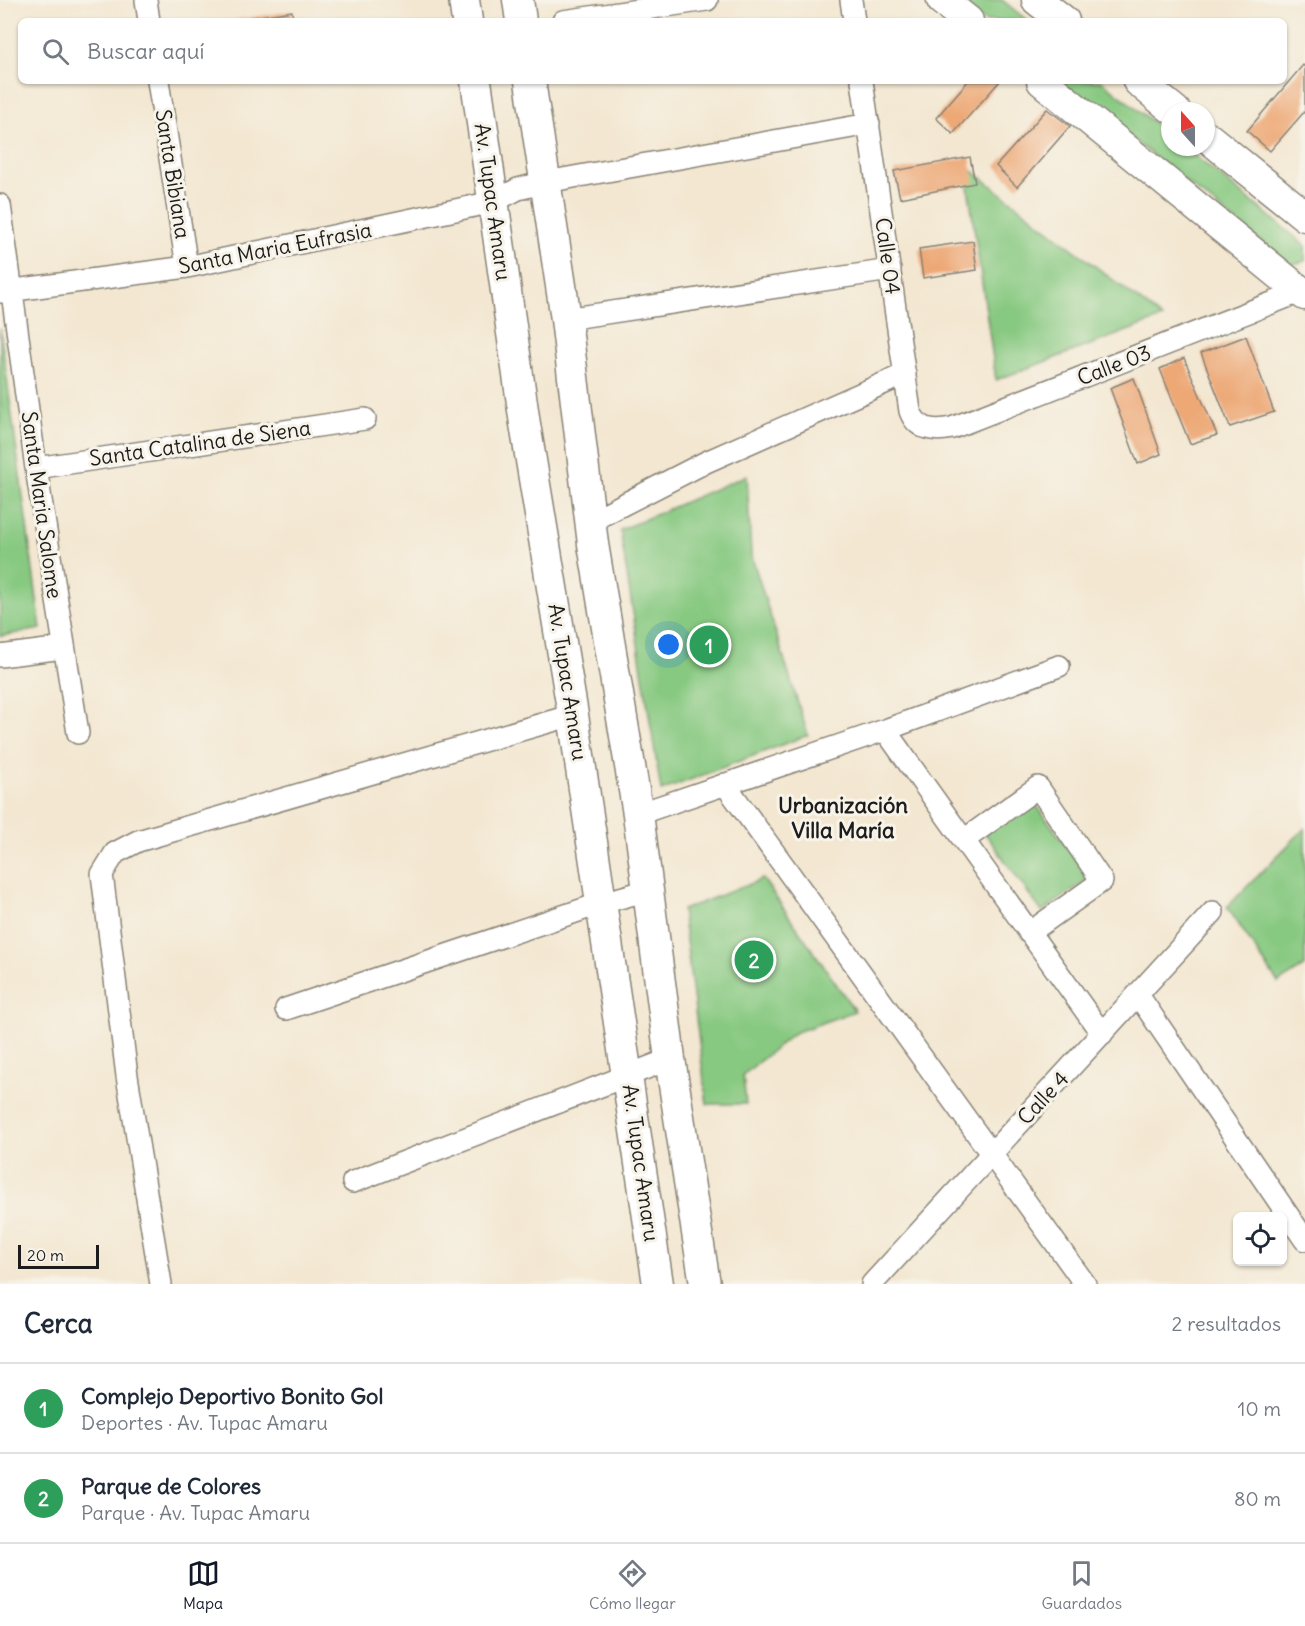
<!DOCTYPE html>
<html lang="es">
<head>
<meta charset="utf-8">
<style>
	body { margin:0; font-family:Delius,sans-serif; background:#f2f2f3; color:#1f2937 }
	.controls { position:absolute; right:18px; bottom:18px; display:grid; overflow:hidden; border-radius:9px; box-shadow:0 2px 4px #0004 }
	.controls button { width:54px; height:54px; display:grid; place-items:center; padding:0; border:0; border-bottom:2px solid #e0e1e3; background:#fff; color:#1f2937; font:30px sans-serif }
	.compass { position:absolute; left:1161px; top:102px; width:54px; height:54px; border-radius:50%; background:#fff; box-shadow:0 2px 4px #0004; rotate:339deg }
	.scale { position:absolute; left:18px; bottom:15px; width:81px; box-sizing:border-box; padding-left:6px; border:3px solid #1c1c1c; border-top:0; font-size:16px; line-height:21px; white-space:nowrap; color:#1c1c1c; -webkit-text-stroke:4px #f7f3e8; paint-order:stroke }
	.you { position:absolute; left:669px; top:645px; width:21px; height:21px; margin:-15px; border:4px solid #fff; border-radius:50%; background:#1a73e8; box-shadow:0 0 0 9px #1a73e833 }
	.badge { display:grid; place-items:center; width:39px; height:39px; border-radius:50%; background:#111827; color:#fff; font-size:20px; font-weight:700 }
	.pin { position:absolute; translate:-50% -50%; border:3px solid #fff; box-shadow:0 2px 6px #0006 }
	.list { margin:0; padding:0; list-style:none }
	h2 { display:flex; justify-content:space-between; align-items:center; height:78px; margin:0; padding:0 24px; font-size:26px }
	h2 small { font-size:20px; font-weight:400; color:#747a83 }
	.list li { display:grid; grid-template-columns:39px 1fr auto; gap:18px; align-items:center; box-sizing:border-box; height:90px; padding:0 24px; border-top:2px solid #e0e1e3 }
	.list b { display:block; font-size:22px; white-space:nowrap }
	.list p { margin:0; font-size:20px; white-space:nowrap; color:#747a83 }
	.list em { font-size:20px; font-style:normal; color:#747a83 }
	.icon { flex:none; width:33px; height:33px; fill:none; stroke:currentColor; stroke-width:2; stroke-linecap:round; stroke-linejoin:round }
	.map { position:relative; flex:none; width:1305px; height:1284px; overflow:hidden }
	.search { position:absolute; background:#fff; box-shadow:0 2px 4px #0004; left:18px; right:18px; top:18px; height:66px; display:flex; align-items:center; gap:15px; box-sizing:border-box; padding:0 21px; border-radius:9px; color:#747a83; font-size:22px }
	.sheet { height:258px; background:#fff }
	nav { display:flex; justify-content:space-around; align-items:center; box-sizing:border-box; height:84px; border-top:2px solid #e0e1e3; background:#fff; font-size:16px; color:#747a83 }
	nav a { display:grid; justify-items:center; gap:3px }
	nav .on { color:#111827 }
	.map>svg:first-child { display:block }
	.green { fill:#87c981; stroke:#52724e; stroke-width:1.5 }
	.building { fill:#eda876 }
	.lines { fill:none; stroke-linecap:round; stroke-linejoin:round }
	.street-casing { stroke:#888276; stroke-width:24 }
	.secondary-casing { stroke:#888276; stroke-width:33 }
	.street { stroke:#fff; stroke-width:21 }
	.secondary { stroke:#fff; stroke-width:30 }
	.labels { text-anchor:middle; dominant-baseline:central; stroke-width:6; stroke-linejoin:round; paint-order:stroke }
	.street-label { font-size:21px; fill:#1c1c1c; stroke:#f7f3e8 }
	.neighbourhood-label { font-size:22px; font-weight:bold; fill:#1c1c1c; stroke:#f7f3e8 }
</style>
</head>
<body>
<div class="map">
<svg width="1305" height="1284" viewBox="0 0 1305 1284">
	<rect width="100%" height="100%" fill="#f7f3e8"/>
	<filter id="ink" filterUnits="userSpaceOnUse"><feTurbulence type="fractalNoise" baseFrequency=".0167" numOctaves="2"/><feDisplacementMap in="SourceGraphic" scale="12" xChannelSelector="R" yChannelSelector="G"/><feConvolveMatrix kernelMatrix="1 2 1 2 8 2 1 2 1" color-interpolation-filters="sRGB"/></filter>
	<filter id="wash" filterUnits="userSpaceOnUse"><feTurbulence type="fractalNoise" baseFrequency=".008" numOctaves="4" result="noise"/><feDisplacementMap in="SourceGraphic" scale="24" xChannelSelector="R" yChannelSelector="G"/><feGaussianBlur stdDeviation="1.35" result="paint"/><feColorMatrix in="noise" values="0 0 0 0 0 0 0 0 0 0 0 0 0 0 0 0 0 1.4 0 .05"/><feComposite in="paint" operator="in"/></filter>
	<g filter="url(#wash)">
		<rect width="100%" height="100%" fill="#f3e7d1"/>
		<path class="green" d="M959 0H1002L1028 21H985Z
			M1060 81H1102L1170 136V147H1184L1305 245V261L1290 265Z
			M965 165 1162 318 996 380Z
			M0 328 41 629 0 636Z
			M747 475 751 554 808 735 661 791 620 530Z
			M1031 798 1090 878 1042 912 984 832Z
			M1305 828V966L1278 983 1227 907Z
			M763 879 855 1011 794 1033 743 1075 746 1104H707L682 910Z"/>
		<g id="blocks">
			<path class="building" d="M292 11 293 21H235L234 20Z
				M1303 65 1305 67V111L1270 151 1247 131Z
				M968 81H1000L953 134 936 118Z
				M1047 109 1070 126 1017 187 996 166Z
				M970 157 975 183 900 198 894 171Z
				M973 241 977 270 923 278 919 249Z
				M1246 336 1274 412 1230 427 1201 353Z
				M1184 358 1217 435 1190 444 1160 369Z
				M1134 378 1161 454 1138 464 1110 388Z"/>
		</g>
	</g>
	<g filter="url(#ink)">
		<use href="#blocks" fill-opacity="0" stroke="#888276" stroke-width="1.5"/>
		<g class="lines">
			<g class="street-casing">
				<path id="street" d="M146 0 149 21
					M851 0 854 21
					M563 21 707 0
					M158 81 187 267
					M862 81 910 411C917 430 934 432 952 428L1305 290
					M0 205 36 468 78 733
					M0 292 187 267 493 202 518 189 546 182 869 124
					M566 319 890 270
					M36 468 365 419
					M591 521 706 462 905 374
					M0 656 63 648
					M885 730 1102 1034
					M725 784 1085 1284
					M638 814 885 730 1059 666
					M964 840 1038 787 1102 881 1029 933
					M1138 995 1305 1240
					M286 1009 602 903 648 890
					M353 1182 670 1059
					M161 1284 127 1076 102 874 115 853 138 841 573 715
					M872 1284 1213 912"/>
			</g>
			<g class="secondary-casing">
				<path id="secondary" d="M464 0 467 21
					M518 0 521 21
					M942 0 968 21
					M1037 0 1064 21
					M476 81 525 424 573 715 658 1284
					M530 81 566 319 593 544 638 814 670 1059 705 1284
					M1042 81 1305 295
					M1138 81 1175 111
					M1206 136 1305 216"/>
			</g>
			<use href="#street" class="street"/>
			<use href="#secondary" class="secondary"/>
		</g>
	</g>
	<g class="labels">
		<g class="street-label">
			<text transform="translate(173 174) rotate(81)">Santa Bibiana</text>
			<text transform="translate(493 202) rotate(82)">Av. Tupac Amaru</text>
			<text transform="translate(275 248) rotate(-11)">Santa Maria Eufrasia</text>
			<text transform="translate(888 256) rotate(82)">Calle 04</text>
			<text transform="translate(1114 365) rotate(-21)">Calle 03</text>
			<text transform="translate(200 443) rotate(-8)">Santa Catalina de Siena</text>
			<text transform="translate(42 505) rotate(82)">Santa Maria Salome</text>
			<text transform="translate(568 682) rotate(81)">Av. Tupac Amaru</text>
			<text transform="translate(1043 1098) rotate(-47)">Calle 4</text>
			<text transform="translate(641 1163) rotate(82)">Av. Tupac Amaru</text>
		</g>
		<g class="neighbourhood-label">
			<text x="843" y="805">Urbanización<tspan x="843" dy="25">Villa María</tspan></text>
		</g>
	</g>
</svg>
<div class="controls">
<button><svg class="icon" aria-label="locate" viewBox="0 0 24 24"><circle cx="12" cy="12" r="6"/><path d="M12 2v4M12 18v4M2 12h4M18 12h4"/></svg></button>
</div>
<svg class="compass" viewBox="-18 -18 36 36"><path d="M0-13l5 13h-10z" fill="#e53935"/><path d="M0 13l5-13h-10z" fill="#747a83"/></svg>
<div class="scale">20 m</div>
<div class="you"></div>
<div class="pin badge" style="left:709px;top:645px;background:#2e9e5b">1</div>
<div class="pin badge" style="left:754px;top:960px;background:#2e9e5b">2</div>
<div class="search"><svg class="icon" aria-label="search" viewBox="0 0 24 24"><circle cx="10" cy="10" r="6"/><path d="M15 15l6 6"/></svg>Buscar aquí</div>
</div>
<section class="sheet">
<h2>Cerca<small>2 resultados</small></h2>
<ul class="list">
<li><span class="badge" style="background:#2e9e5b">1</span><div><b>Complejo Deportivo Bonito Gol</b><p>Deportes · Av. Tupac Amaru</p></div><em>10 m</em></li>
<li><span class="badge" style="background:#2e9e5b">2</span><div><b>Parque de Colores</b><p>Parque · Av. Tupac Amaru</p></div><em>80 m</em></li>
</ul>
</section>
<nav>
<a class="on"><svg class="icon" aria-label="map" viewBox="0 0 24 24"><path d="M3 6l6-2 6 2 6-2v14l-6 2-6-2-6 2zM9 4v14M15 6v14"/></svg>Mapa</a>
<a><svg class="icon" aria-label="directions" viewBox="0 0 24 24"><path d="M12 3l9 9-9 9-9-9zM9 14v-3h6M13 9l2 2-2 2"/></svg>Cómo llegar</a>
<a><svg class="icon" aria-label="saved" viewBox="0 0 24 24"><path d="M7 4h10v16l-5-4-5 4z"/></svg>Guardados</a>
</nav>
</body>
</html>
